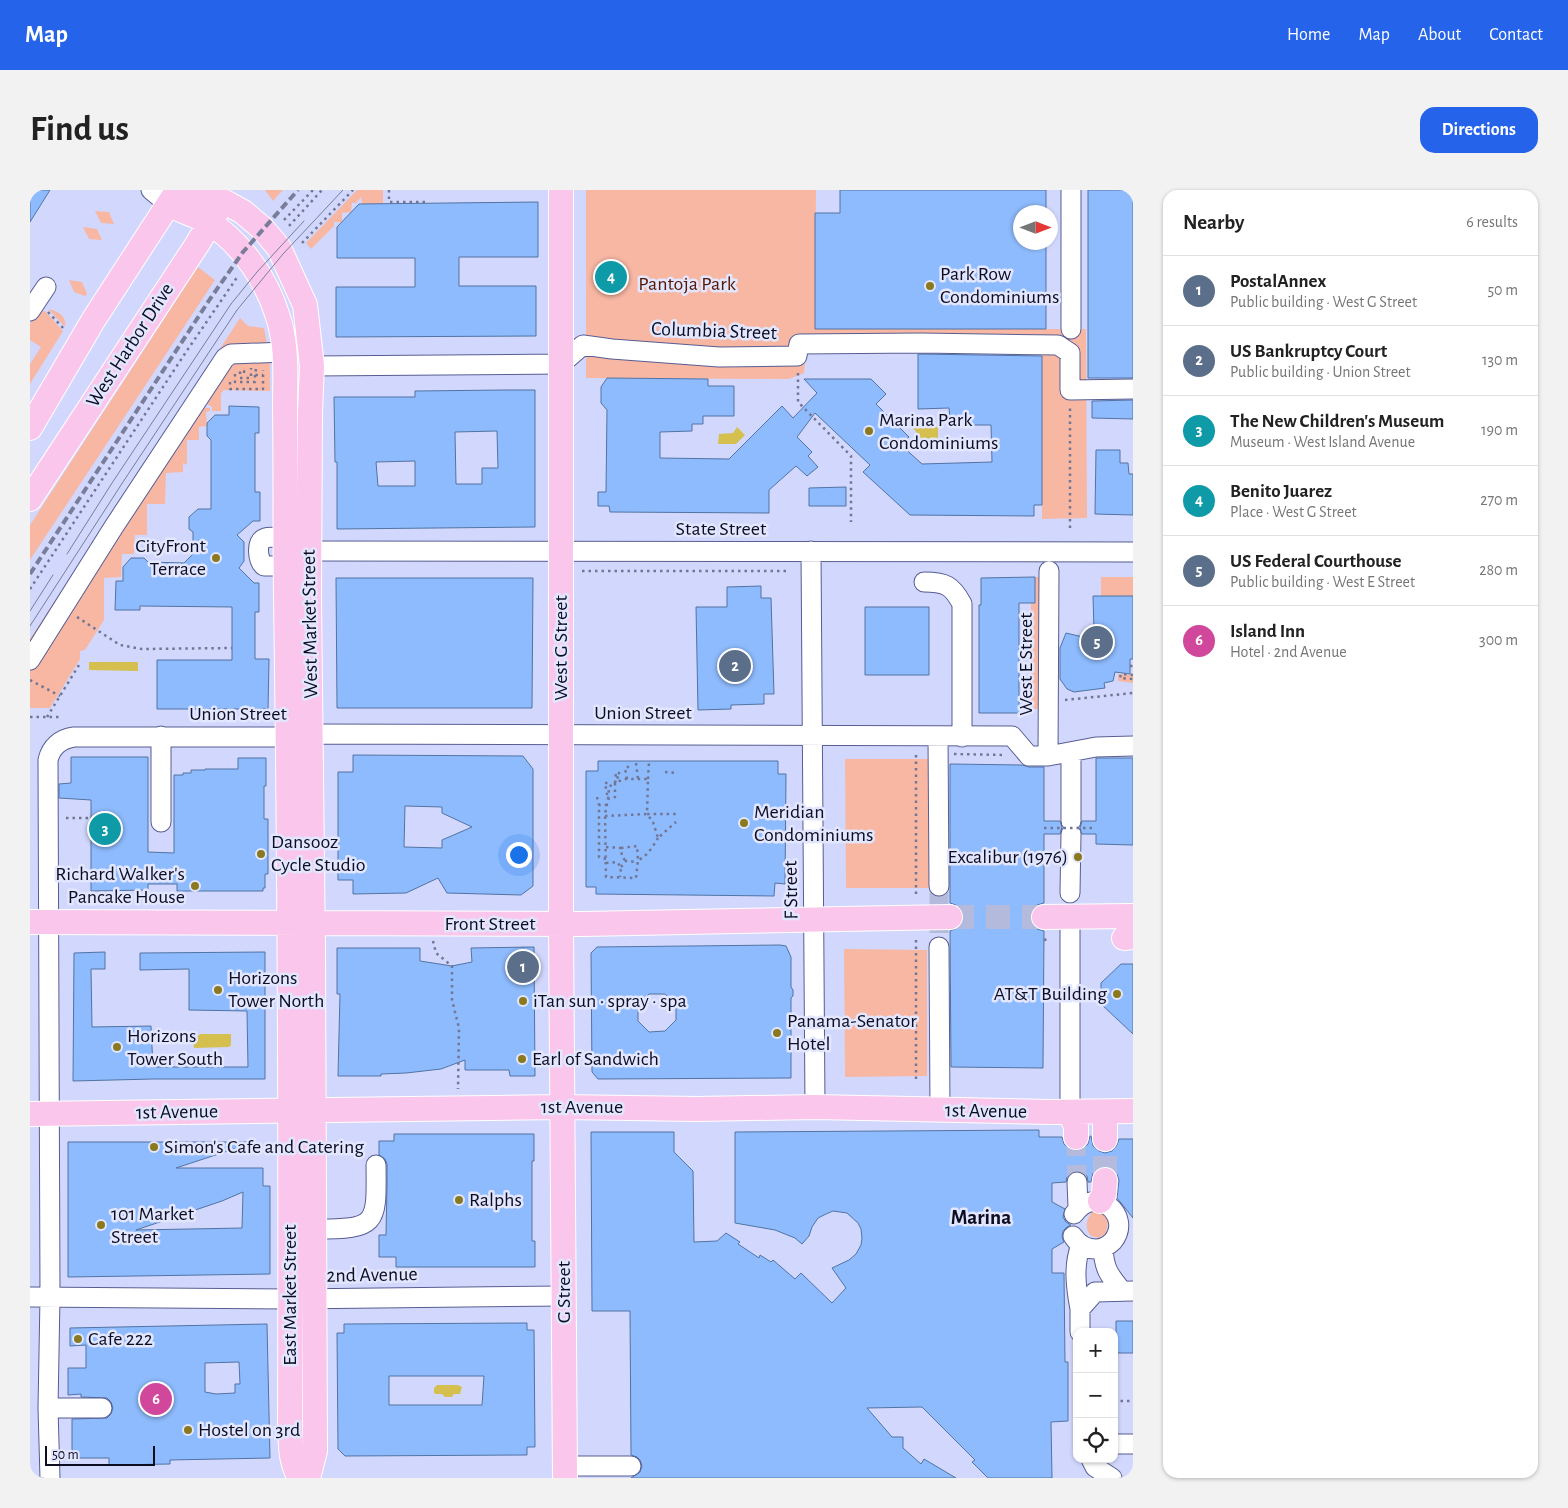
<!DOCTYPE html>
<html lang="en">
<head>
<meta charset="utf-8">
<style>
	body { margin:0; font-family:"Alegreya Sans",sans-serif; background:#f2f2f2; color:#222 }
	.controls { position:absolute; right:15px; bottom:15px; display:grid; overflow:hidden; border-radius:10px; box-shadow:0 1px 4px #0004 }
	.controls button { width:45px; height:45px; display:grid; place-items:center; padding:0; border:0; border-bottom:1px solid #e0e0e0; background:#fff; color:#222; font:25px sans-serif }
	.compass { position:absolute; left:983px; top:15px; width:45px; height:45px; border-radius:50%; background:#fff; box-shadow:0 1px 4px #0004; rotate:90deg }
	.scale { position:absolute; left:15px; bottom:12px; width:110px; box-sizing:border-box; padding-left:5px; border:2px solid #0b0d21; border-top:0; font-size:14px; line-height:18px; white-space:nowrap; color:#0b0d21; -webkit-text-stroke:4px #e2e6ff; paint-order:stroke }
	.you { position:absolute; left:488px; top:664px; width:18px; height:18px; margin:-12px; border:4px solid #fff; border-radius:50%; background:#1a73e8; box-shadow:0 0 0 8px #1a73e833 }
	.badge { display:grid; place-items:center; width:32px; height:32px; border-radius:50%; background:#2563eb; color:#fff; font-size:16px; font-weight:700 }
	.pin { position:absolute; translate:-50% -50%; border:2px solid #fff; box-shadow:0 1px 5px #0006 }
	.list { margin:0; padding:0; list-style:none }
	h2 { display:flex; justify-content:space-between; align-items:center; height:65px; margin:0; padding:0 20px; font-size:21px }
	h2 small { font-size:16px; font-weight:400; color:#767676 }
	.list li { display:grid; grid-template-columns:32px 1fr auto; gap:15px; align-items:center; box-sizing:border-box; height:70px; padding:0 20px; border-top:1px solid #e0e0e0 }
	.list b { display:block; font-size:19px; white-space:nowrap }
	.list p { margin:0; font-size:16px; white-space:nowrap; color:#767676 }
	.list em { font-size:16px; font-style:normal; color:#767676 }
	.icon { flex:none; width:28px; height:28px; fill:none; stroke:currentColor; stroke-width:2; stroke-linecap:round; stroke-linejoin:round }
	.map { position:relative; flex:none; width:1103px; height:1288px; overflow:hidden; border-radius:15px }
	header { display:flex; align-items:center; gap:30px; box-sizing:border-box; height:70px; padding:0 25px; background:#2563eb; color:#fff }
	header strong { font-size:24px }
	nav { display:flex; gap:28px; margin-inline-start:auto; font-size:18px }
	.intro { display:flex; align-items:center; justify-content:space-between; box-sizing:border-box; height:120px; padding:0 30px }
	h1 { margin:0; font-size:35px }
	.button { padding:12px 22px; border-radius:15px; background:#2563eb; color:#fff; font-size:18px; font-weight:700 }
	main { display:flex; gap:30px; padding:0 30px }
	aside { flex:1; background:#fff; border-radius:15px; box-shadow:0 1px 4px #0004 }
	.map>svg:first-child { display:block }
	.green { fill:#f8b7a3 }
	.water { fill:#d5bf4e }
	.building { fill:#8ebbfd; stroke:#5273a3; fill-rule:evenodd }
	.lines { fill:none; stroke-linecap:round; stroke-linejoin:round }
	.minor-tunnel { stroke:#b4badc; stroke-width:19; stroke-dasharray:19 9; stroke-linecap:butt }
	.major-tunnel { stroke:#b4badc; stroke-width:24; stroke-dasharray:24 12; stroke-linecap:butt }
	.minor-casing { stroke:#575d92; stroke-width:21 }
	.major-casing { stroke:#fff; stroke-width:26 }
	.path { stroke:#727693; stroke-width:2.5; stroke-dasharray:2.5 4; stroke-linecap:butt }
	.minor { stroke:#fff; stroke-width:19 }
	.major { stroke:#fac6eb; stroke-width:24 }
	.tram { stroke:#787d9a; stroke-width:1 }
	.rail { stroke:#787d9a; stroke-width:4; stroke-dasharray:8 4; stroke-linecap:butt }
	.path-bridge { stroke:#727693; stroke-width:2.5; stroke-dasharray:2.5 4; stroke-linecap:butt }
	.poi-dot { fill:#8a791e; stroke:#e2e6ff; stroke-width:2 }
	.labels { text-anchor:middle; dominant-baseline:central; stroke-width:5; stroke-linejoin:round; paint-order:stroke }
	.poi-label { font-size:20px; fill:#0b0d21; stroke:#e2e6ff; text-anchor:start }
	.park-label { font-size:20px; fill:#571702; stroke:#e2e6ff }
	.street-label { font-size:20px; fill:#0b0d21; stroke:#e2e6ff }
	.neighbourhood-label { font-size:21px; font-weight:bold; fill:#0b0d21; stroke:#e2e6ff }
</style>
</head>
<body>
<header>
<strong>Map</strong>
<nav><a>Home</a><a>Map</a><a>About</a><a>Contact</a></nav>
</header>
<div class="intro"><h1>Find us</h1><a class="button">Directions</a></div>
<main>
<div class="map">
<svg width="1103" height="1288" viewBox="0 0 1103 1288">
	<rect width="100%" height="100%" fill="#d2d8fd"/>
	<path class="green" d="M235 0H253L243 11Z
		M327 0H353V14H332L331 7 326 13H322L321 22 312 23V32H304V36L281 59 276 53Z
		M556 0H786L785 139H1056L1057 328 1012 329V165L888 162 776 164 774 183 759 189 556 188Z
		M65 21 79 22 84 34 71 33Z
		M53 37 67 39 72 50 59 49Z
		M168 77 185 90 0 370V335Z
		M39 90 52 92 57 104 55 106 44 102Z
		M18 119C28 121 37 126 35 137Z
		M15 121 33 141 0 194V174L11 157 0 150V134L7 122Z
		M210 128 218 136 234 138 240 170V201L193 200V202L191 203V221H182V217L177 214 175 218H180V221L176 222 177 236 169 237V250H157V275L153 273V282L136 283 135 314H117V345H105L104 364H92L91 387 74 388V430L55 460 50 461V469L20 518H0V449Z
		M1005 387H1014V519H1000L1001 413H1005Z
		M1071 387H1103V406H1071Z
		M1088 484 1103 485V493L1088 491Z
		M815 569H899V698H816Z
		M814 759 897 760V886L815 887Z
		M1064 1020 1073 1021 1078 1032 1076 1043 1069 1048 1061 1046C1054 1038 1056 1028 1064 1020Z"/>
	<path class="water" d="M891 230 896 236 908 237V250L892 249 883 238Z
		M707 237 715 245 706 254H688L689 244 703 243Z
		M59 472H108V481L59 480Z
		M170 844H201V855L199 857 164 858 163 852Z
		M407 1195H428L432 1197 430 1204H424L422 1207H415L412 1204H406L404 1203V1198Z"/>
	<path class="building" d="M0 0H20L0 32Z
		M810 0H1016V22H990V52H1016V139H785V23H810Z
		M1058 0H1103V188H1058Z
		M508 12V67H429V96H506V146L306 147V97H385V68H307V37L329 14Z
		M888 164 1012 166V315H1004V326L880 325 833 282 840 275 785 223 767 247 782 262 778 266 788 277 777 286 766 276 739 300V323L580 322 579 316H568V302H576L577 220 571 213V197L577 188 678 189V196H704V226H673V234H662V241L630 242V268L699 269 752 216 763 228 787 203 774 189H841L856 204 846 214 879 247 871 255 892 274 962 272 961 235H934L933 228H920L919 218 888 219Z
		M474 200H505V337L307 339V272H305L304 207H385V201ZM467 241 468 278H452V294H426L425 242ZM385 271V296H348L346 272Z
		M1103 210V229L1062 228V211Z
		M199 216 229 217V243H225V302H230V331H223L207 345 214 352V371L209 378 224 393H229V422H225V469H239L238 519H127V470H202V417L110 416V420H85L86 391H93V377L101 368H114L118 372 154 373 163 364V342L159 339V327L168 319H181V250L177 246V233L185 225H199Z
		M1066 260H1090V273H1098L1099 284H1103V325L1065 324Z
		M816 297V316H779V298Z
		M1005 387V413H989V523H949V415H951V388Z
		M306 388H503L502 518H307Z
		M731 396V408H741L744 504H734V514L701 515V519L668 520 666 417H697V397Z
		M1063 406H1103V469H1100V484L1085 482 1083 491 1074 493 1075 498 1044 502 1037 499 1030 489V458L1036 443 1053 447V441H1064Z
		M835 417H899V485H835Z
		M323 565 493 566 503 579V696L491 705 417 703 408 688 376 703 323 704V690H308V582H323ZM375 616 412 617V623L442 637 412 650V658L374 657Z
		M41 567H118V662L144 663V585H153V583H161V580H175V579H208V568H236V596H234V629H238V684H235V698H233V701H147V694H118V700L61 701V610L29 608V594L41 593Z
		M1066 568H1103V655L1066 654V644H1052L1050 638 1052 631H1066Z
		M568 571H748V584H756L755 694 745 693 744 706 566 704V697H556V581H568Z
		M920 574 992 575 999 577H1014V631H1030L1032 637 1030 644H1014V713L1007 715 1002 720 1000 727 1002 734 1007 739 1014 741 1013 878 921 877 920 741 927 738 932 734 934 727 931 720 926 715 920 713Z
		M750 755 756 756 761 767V797L763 800V806L761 808V888L568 889 562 882 561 763 567 757ZM619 804H635L646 815V830L635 841 619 842 608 831V815Z
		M504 757 505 886H480L479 880H435V870L411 879 376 883 351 884V886H308L310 804H307V758H390V771L422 776 442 772 441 758Z
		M75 762V779H61L62 837 121 836 123 877H218L217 821 159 820V779L110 780V763L235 762V889H123L43 891 44 763Z
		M1091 774H1103V844L1071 814V793Z
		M1009 940V947H1032L1034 954 1040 959 1046 961 1052 959 1058 954 1060 946H1061L1063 956 1069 961 1075 963 1082 961 1087 955 1089 949H1103V1028L1087 1008 1089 990 1087 984 1082 978 1075 976 1069 978 1063 983 1061 992H1058L1057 986 1053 982 1047 981 1041 983 1037 987 1036 992 1022 993V1012L1035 1019 1033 1027 1036 1032 1041 1035 1037 1037 1033 1041 1032 1047 1034 1052 1022 1059V1083H1034L1035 1172H1038V1231L1021 1232 1022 1288H958L942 1272 945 1270 892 1217 837 1218 862 1247H873V1258L891 1274 894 1269 926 1288H601L610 1282 612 1276 610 1270 607 1267 601 1265 600 1121H562L561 942H644V962L663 981 664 1052 687 1051 696 1043 710 1052 708 1054 729 1068 730 1065 741 1072 743 1070 765 1089 771 1083 802 1113 816 1098 802 1078 819 1070 826 1064 831 1055 832 1048 831 1039 828 1033 817 1023 803 1021 796 1024 788 1028 782 1037 779 1046 772 1054 765 1048 745 1040 705 1033V942Z
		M364 944H504V971H502V1051H505V1077H366V1067H349V1045H356L357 995V974L355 969 349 965V951H364Z
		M38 952H219V954L146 978H233V996H240V1084L38 1087ZM213 1002 212 1038 106 1040 192 1011Z
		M1086 1131H1103V1163H1086Z
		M497 1133V1140H504L505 1257H497V1265L315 1266 308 1259 307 1143H314V1134ZM359 1186H454L452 1215H359Z
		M237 1134 240 1268 140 1270V1274L79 1275V1268H42V1229L77 1228 81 1224 83 1218 81 1212 77 1208 51 1207V1204L38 1205V1178H56V1155L40 1156V1138ZM209 1172 210 1194H205V1203L186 1204 175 1202V1173Z"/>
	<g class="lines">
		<path class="minor-tunnel" d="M909 696V757
			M1046 947 1047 992"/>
		<path class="major-tunnel" d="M920 727H1014
			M1075 990V949"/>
		<g class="minor-casing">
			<path id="minor" d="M121 0 139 15
				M0 121 16 97
				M1041 139V0
				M282 176 531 174 553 155 582 159 689 167 767 166 769 154 891 153 1028 155 1040 163V200L1103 199
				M255 348C249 348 241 346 235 348 225 351 228 371 234 376H255
				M279 361 1103 362
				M781 361 785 917
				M894 392C915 392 922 395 932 414V547
				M0 470 83 338 195 168 201 164 255 162
				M908 546 909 696
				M1018 566 1019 381
				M1041 631V562
				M131 632V546
				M1040 703 1041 644
				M1040 727V922
				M909 757 910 920
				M1047 992 1048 1017
				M284 1039C347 1039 347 1036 346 975
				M1043 1046C1048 1054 1056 1059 1066 1059 1072 1059 1078 1056 1083 1051 1103 1026 1066 993 1044 1024
				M1073 1058C1074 1079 1079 1085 1092 1101
				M0 1107 261 1109 534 1106
				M1050 1119C1046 1098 1043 1075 1051 1055
				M1050 1142V1119L1065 1102 1103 1101
				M18 1218H72
				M1084 1254H1103
				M1061 1269 1065 1277 1082 1288
				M535 1276H601
				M20 1288 18 1218 20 1107 18 570C21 557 30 549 44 547H258L281 544 982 546 999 566H1018L1066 557 1103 556"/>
		</g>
		<g class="major-casing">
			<path id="major" d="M164 0 193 11 213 22 233 39 249 58 275 115 282 176 280 222 279 408 283 761 285 1261 278 1288
				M531 0V734L535 1288
				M139 15C152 21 168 26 180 33 212 54 236 89 247 124 258 155 255 188 255 219 256 281 255 343 256 405 260 682 261 959 260 1236 261 1255 260 1272 270 1288
				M0 238 64 129 147 1
				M0 309 168 53 187 21
				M1014 727 1103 726
				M0 732 553 734 920 727
				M1094 748 1103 747
				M1040 922 1046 937V947
				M1075 922V949
				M0 924 532 917 667 919 785 917 1019 922 1103 921
				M1070 1011 1074 1004 1075 990"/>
		</g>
		<path class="path" d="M359 0V12H397
			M254 30 283 0
			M259 36 292 0
			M272 53 323 0
			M18 122 35 140
			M226 179 225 185H233
			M214 183V181H210V188H221V178
			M768 183V212L821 266V332
			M205 184V192H225V185
			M200 192V199H233V180
			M1040 338V217
			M552 381H759
			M0 399 156 162 208 86
			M47 427 90 455 112 459 202 458
			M1100 476H1103
			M1103 485 1091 484 1090 488 1103 489
			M0 490 30 506
			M1035 510 1103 503
			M0 527H31
			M17 527 49 475
			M924 564 976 565
			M886 565V704
			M606 573 608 589
			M635 582 646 583
			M597 589 595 578 598 577V573
			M618 589 619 572
			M575 593H580L581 597 579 599 578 609Z
			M585 593 586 582 589 583 590 587 586 588V592
			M567 607 569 615
			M575 626 617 624 623 632 628 648 646 632
			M36 628H60
			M628 648C623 656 617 667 608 670L606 688 576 687 575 624 578 609 585 607V593L594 589H618L617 624H646
			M576 657 591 658 592 667 596 671
			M591 658 607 656 608 670
			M576 669 569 667V615H577
			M576 673 587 672 591 677 590 687
			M591 677 596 671 607 672
			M886 750V891
			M1014 750 1020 749
			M403 751 406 763 422 776V810L429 838 428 899
			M1084 1211H1103"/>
		<use href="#minor" class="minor"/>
		<use href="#major" class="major"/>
		<path class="tram" d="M37 364 82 293 201 114 227 82 274 31
			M0 421 23 385
			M0 436 91 295 207 120 253 64 313 0"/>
		<path class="rail" d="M0 384 180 109 213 62 268 0"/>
		<path class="path-bridge" d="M1014 638H1066"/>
	</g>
	<g class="poi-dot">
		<circle cx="900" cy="96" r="5"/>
		<circle cx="839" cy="241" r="5"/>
		<circle cx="186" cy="368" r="5"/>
		<circle cx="714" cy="633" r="5"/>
		<circle cx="231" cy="664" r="5"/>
		<circle cx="1048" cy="667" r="5"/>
		<circle cx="165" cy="696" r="5"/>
		<circle cx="188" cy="800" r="5"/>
		<circle cx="1087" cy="804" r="5"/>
		<circle cx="493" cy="811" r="5"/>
		<circle cx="747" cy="843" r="5"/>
		<circle cx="87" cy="857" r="5"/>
		<circle cx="492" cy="869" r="5"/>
		<circle cx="124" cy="957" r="5"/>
		<circle cx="429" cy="1010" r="5"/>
		<circle cx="71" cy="1035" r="5"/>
		<circle cx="48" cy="1149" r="5"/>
		<circle cx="158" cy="1240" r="5"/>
	</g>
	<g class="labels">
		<g class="poi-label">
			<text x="910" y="84">Park Row<tspan x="910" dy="23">Condominiums</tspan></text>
			<text x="849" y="230">Marina Park<tspan x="849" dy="23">Condominiums</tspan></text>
			<text x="176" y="356" text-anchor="end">CityFront<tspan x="176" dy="23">Terrace</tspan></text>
			<text x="724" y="622">Meridian<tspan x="724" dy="23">Condominiums</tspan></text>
			<text x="241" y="652">Dansooz<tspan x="241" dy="23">Cycle Studio</tspan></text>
			<text x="1038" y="667" text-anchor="end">Excalibur (1976)</text>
			<text x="155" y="684" text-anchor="end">Richard Walker's<tspan x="155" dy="23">Pancake House</tspan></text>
			<text x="198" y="788">Horizons<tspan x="198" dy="23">Tower North</tspan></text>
			<text x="1077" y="804" text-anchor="end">AT&amp;T Building</text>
			<text x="503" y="811">iTan sun · spray · spa</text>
			<text x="757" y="831">Panama-Senator<tspan x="757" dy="23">Hotel</tspan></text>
			<text x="97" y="846">Horizons<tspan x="97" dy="23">Tower South</tspan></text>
			<text x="502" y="869">Earl of Sandwich</text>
			<text x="134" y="957">Simon's Cafe and Catering</text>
			<text x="439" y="1010">Ralphs</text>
			<text x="81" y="1024">101 Market<tspan x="81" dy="23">Street</tspan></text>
			<text x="58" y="1149">Cafe 222</text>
			<text x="168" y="1240">Hostel on 3rd</text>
		</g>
		<g class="park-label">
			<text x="657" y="94">Pantoja Park</text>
		</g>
		<g class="street-label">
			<text transform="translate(684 141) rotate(2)">Columbia Street</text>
			<text transform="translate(100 155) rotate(-57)">West Harbor Drive</text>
			<text x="691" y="339">State Street</text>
			<text transform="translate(280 434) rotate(-91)">West Market Street</text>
			<text transform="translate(531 458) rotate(-90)">West G Street</text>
			<text transform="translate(996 474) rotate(-90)">West E Street</text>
			<text x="613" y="523">Union Street</text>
			<text x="208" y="524">Union Street</text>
			<text transform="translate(761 700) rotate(-91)">F Street</text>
			<text x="460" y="734">Front Street</text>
			<text x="552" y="917">1st Avenue</text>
			<text transform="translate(956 921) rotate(1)">1st Avenue</text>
			<text transform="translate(147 922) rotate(-1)">1st Avenue</text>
			<text transform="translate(342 1085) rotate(-1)">2nd Avenue</text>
			<text transform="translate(534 1102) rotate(-90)">G Street</text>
			<text transform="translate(260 1105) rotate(-90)">East Market Street</text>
		</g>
		<g class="neighbourhood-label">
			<text x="951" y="1027">Marina</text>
		</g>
	</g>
</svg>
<div class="controls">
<button>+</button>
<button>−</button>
<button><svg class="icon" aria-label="locate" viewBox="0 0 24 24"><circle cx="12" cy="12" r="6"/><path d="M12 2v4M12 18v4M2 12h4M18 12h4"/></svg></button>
</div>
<svg class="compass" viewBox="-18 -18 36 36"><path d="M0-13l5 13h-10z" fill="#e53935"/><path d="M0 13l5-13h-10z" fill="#767676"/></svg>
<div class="scale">50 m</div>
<div class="you"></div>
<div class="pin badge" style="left:493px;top:777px;background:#5c6f8a">1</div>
<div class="pin badge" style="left:705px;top:476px;background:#5c6f8a">2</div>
<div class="pin badge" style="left:75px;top:639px;background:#0f9aa8">3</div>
<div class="pin badge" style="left:581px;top:87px;background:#0f9aa8">4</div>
<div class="pin badge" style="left:1067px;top:452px;background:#5c6f8a">5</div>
<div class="pin badge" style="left:126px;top:1209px;background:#d1479c">6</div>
</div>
<aside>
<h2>Nearby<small>6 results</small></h2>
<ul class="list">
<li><span class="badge" style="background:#5c6f8a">1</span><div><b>PostalAnnex</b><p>Public building · West G Street</p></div><em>50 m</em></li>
<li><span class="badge" style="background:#5c6f8a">2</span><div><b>US Bankruptcy Court</b><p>Public building · Union Street</p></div><em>130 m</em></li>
<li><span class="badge" style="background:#0f9aa8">3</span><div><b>The New Children's Museum</b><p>Museum · West Island Avenue</p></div><em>190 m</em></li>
<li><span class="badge" style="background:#0f9aa8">4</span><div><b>Benito Juarez</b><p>Place · West G Street</p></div><em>270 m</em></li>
<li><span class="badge" style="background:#5c6f8a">5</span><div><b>US Federal Courthouse</b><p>Public building · West E Street</p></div><em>280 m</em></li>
<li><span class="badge" style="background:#d1479c">6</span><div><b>Island Inn</b><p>Hotel · 2nd Avenue</p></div><em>300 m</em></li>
</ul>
</aside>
</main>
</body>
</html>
